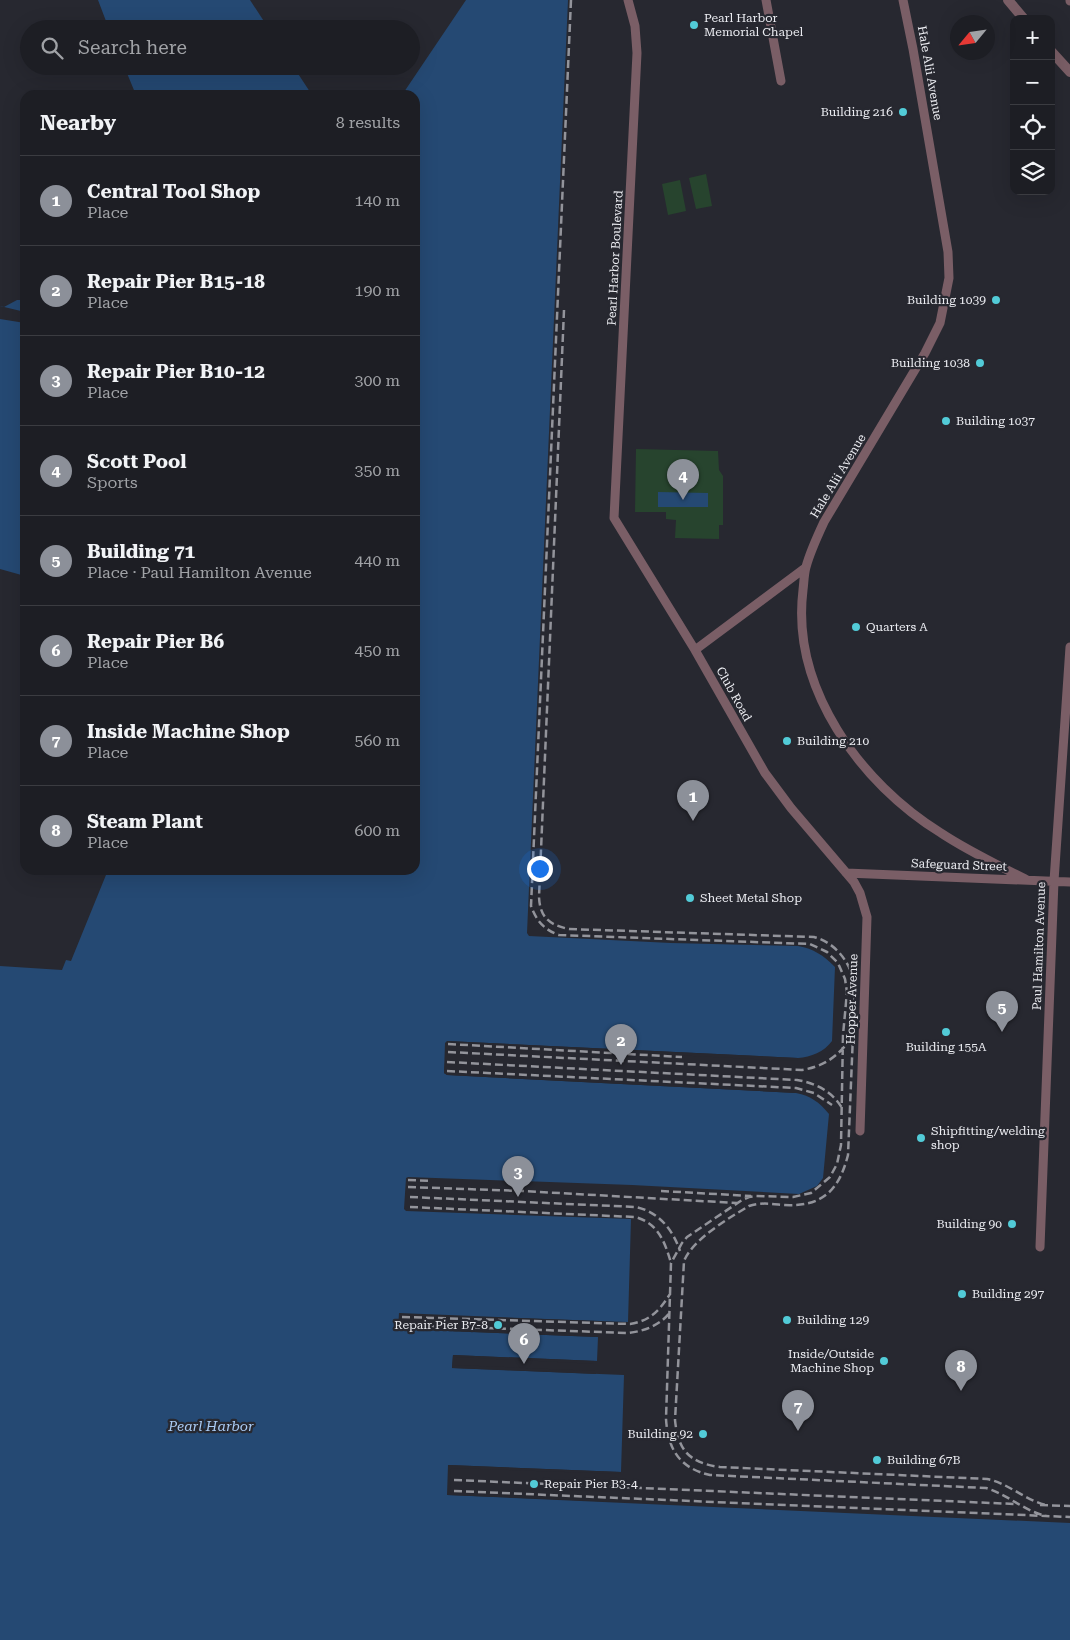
<!DOCTYPE html>
<html lang="en">
<head>
<meta charset="utf-8">
<style>
	body { margin:0; font-family:"Roboto Serif",serif; background:#25272c; color:#f1f3f6 }
	.controls { position:absolute; right:15px; top:15px; display:grid; overflow:hidden; border-radius:10px; box-shadow:0 5px 20px #0002 }
	.controls button { width:45px; height:45px; display:grid; place-items:center; padding:0; border:0; border-bottom:1px solid #3b3c41; background:#1d1e24; color:#f1f3f6; font:25px sans-serif }
	.compass { position:absolute; left:950px; top:15px; width:45px; height:45px; border-radius:50%; background:#1d1e24; box-shadow:0 5px 20px #0002; rotate:241deg }
	.you { position:absolute; left:539px; top:868px; width:18px; height:18px; margin:-12px; border:4px solid #fff; border-radius:50%; background:#1a73e8; box-shadow:0 0 0 8px #1a73e833 }
	.badge { display:grid; place-items:center; width:32px; height:32px; border-radius:50%; background:#8c9099; color:#fff; font-size:16px; font-weight:700 }
	.pin { position:absolute; translate:-50% -41px; filter:drop-shadow(0 1px 2px #0008) }
	.pin::after { content:''; position:absolute; top:26px; width:18px; height:15px; background:inherit; clip-path:polygon(0 0,100% 0,50% 100%) }
	.list { margin:0; padding:0; list-style:none }
	h2 { display:flex; justify-content:space-between; align-items:center; height:65px; margin:0; padding:0 20px; font-size:21px }
	h2 small { font-size:16px; font-weight:400; color:#a0a2a6 }
	.list li { display:grid; grid-template-columns:32px 1fr auto; gap:15px; align-items:center; box-sizing:border-box; height:90px; padding:0 20px; border-top:1px solid #3b3c41 }
	.list b { display:block; font-size:19px; white-space:nowrap }
	.list p { margin:0; font-size:16px; white-space:nowrap; color:#a0a2a6 }
	.list em { font-size:16px; font-style:normal; color:#a0a2a6 }
	.icon { flex:none; width:28px; height:28px; fill:none; stroke:currentColor; stroke-width:2; stroke-linecap:round; stroke-linejoin:round }
	.map { position:relative; flex:none; width:1070px; height:1640px; overflow:hidden }
	.search { position:absolute; background:#1d1e24; box-shadow:0 5px 20px #0002; left:20px; top:20px; width:400px; height:55px; display:flex; align-items:center; gap:12px; box-sizing:border-box; padding:0 18px; border-radius:28px; color:#a0a2a6; font-size:19px }
	.panel { position:absolute; background:#1d1e24; box-shadow:0 5px 20px #0002; left:20px; top:90px; width:400px; height:785px; border-radius:15px }
	.map>svg:first-child { display:block }
	.green { fill:#27442e }
	.water { fill:#254973 }
	.pier { fill:#272830 }
	.lines { fill:none; stroke-linecap:round; stroke-linejoin:round }
	.minor { stroke:#7a5e66; stroke-width:9 }
	.tertiary { stroke:#7a5e66; stroke-width:10 }
	.rail { stroke:#93949b; stroke-width:2.5; stroke-dasharray:8 4; stroke-linecap:butt }
	.poi-dot { fill:#52cbd7; stroke:#272830; stroke-width:2 }
	.labels { text-anchor:middle; dominant-baseline:central; stroke-width:4.5; stroke-linejoin:round; paint-order:stroke }
	.poi-label { font-size:12px; fill:#ecedf2; stroke:#272830; text-anchor:start }
	.street-label { font-size:12px; fill:#ecedf2; stroke:#272830 }
	.water-label { font-size:14px; font-style:italic; fill:#aacbf4; stroke:#272830 }
</style>
</head>
<body>
<div class="map">
<svg width="1070" height="1640" viewBox="0 0 1070 1640">
	<rect width="100%" height="100%" fill="#272830"/>
	<path class="green" d="M706 174 712 206 696 209 689 178Z
		M680 180 686 211 668 215 662 184Z
		M636 449 718 451 719 470 723 476V525H719V539L675 538 676 520 666 519V512H635Z"/>
	<path class="water" d="M98 0H250L269 29H109Z
		M466 0H568L527 933 529 936 671 943 798 946C814 949 823 955 835 967L832 1041C824 1052 811 1057 798 1058L447 1041 444 1073 447 1075 796 1093C811 1096 819 1102 829 1114L823 1178 817 1186 799 1194 632 1185 408 1177 406 1178 404 1209 406 1211 631 1219 628 1322 399 1314V1329L598 1337 597 1361 453 1355 452 1368 624 1375 621 1472 449 1465 448 1495 1070 1523V1640H0V966L62 970 66 960 71 961 108 870H415V95H402Z
		M124 66H293L312 95H136Z
		M17 300H25V576L0 569V306L4 307Z
		M658 492 708 493V507H658Z"/>
	<path class="pier" d="M0 306 25 312V323L0 319Z
		M447 1041 798 1058 797 1061 448 1044V1073L796 1090V1093L447 1075 444 1073 445 1043Z
		M399 1313 598 1321V1323L401 1316V1327L598 1335V1337L398 1329Z
		M453 1355 597 1361V1364L455 1357V1365L596 1371V1374L452 1368Z
		M448 1465 621 1472V1474L451 1468 450 1493 620 1500V1502L447 1495Z"/>
	<g class="lines">
		<path class="minor" d="M628 0 635 26 637 53 614 518 695 650 765 773 791 808 854 882 860 893 867 917 860 1131
			M766 0 781 81
			M903 0 913 49 948 252 949 278 940 323 925 353 824 522C817 537 810 552 806 567 804 574 804 582 803 590 791 688 860 783 941 833 968 851 998 865 1027 880
			M1070 0V1
			M695 650 805 568
			M846 873 1070 882
			M1040 1247 1054 881 1070 647"/>
		<path class="tertiary" d="M1008 0 1024 19
			M1051 51 1070 72"/>
		<path class="rail" d="M571 0 531 906C536 920 544 930 559 935L810 944 827 952 838 963 845 979 847 992 843 1035 841 1145 837 1164 830 1177 811 1193 793 1197 756 1196 749 1197 742 1200 687 1237 682 1243 671 1263 666 1419C668 1449 679 1468 710 1475L986 1488C1007 1494 1024 1511 1046 1516
			M564 310 539 897C540 917 549 925 569 929L814 937C837 943 852 965 855 987L848 1155C839 1190 823 1207 784 1205 772 1204 761 1202 749 1206 729 1218 693 1239 684 1261L675 1420C678 1450 689 1463 720 1467L987 1479C1008 1483 1025 1500 1046 1505
			M448 1044 682 1057
			M448 1052 802 1070C820 1067 833 1060 845 1046
			M447 1062 797 1080C815 1083 832 1091 842 1108
			M447 1071 796 1088 814 1093 832 1105
			M408 1180 431 1181
			M408 1187 522 1191 737 1203
			M661 1191 751 1196
			M410 1197 636 1207C659 1212 673 1230 680 1251
			M410 1207 635 1217C658 1223 665 1242 671 1263
			M402 1317 630 1324C650 1321 660 1310 670 1294
			M402 1325 628 1333C645 1331 661 1325 671 1311
			M454 1480 1015 1504
			M454 1491 1070 1517
			M1040 1505 1070 1506"/>
	</g>
	<g class="poi-dot">
		<circle cx="694" cy="25" r="5"/>
		<circle cx="903" cy="112" r="5"/>
		<circle cx="996" cy="300" r="5"/>
		<circle cx="980" cy="363" r="5"/>
		<circle cx="946" cy="421" r="5"/>
		<circle cx="856" cy="627" r="5"/>
		<circle cx="787" cy="741" r="5"/>
		<circle cx="690" cy="898" r="5"/>
		<circle cx="946" cy="1032" r="5"/>
		<circle cx="921" cy="1138" r="5"/>
		<circle cx="1012" cy="1224" r="5"/>
		<circle cx="962" cy="1294" r="5"/>
		<circle cx="787" cy="1320" r="5"/>
		<circle cx="498" cy="1325" r="5"/>
		<circle cx="884" cy="1361" r="5"/>
		<circle cx="703" cy="1434" r="5"/>
		<circle cx="877" cy="1460" r="5"/>
		<circle cx="534" cy="1484" r="5"/>
	</g>
	<g class="labels">
		<g class="poi-label">
			<text x="704" y="18">Pearl Harbor<tspan x="704" dy="14">Memorial Chapel</tspan></text>
			<text x="893" y="112" text-anchor="end">Building 216</text>
			<text x="986" y="300" text-anchor="end">Building 1039</text>
			<text x="970" y="363" text-anchor="end">Building 1038</text>
			<text x="956" y="421">Building 1037</text>
			<text x="866" y="627">Quarters A</text>
			<text x="797" y="741">Building 210</text>
			<text x="700" y="898">Sheet Metal Shop</text>
			<text x="946" y="1047" text-anchor="middle">Building 155A</text>
			<text x="931" y="1131">Shipfitting/welding<tspan x="931" dy="14">shop</tspan></text>
			<text x="1002" y="1224" text-anchor="end">Building 90</text>
			<text x="972" y="1294">Building 297</text>
			<text x="797" y="1320">Building 129</text>
			<text x="488" y="1325" text-anchor="end">Repair Pier B7-8</text>
			<text x="874" y="1354" text-anchor="end">Inside/Outside<tspan x="874" dy="14">Machine Shop</tspan></text>
			<text x="693" y="1434" text-anchor="end">Building 92</text>
			<text x="887" y="1460">Building 67B</text>
			<text x="544" y="1484">Repair Pier B3-4</text>
		</g>
		<g class="street-label">
			<text transform="translate(930 73) rotate(80)">Hale Alii Avenue</text>
			<text transform="translate(615 258) rotate(-87)">Pearl Harbor Boulevard</text>
			<text transform="translate(838 476) rotate(-59)">Hale Alii Avenue</text>
			<text transform="translate(734 694) rotate(61)">Club Road</text>
			<text transform="translate(959 865) rotate(2)">Safeguard Street</text>
			<text transform="translate(1039 946) rotate(-88)">Paul Hamilton Avenue</text>
			<text transform="translate(852 999) rotate(-88)">Hopper Avenue</text>
		</g>
		<g class="water-label">
			<text x="211" y="1426">Pearl Harbor</text>
		</g>
	</g>
</svg>
<div class="controls">
<button>+</button>
<button>−</button>
<button><svg class="icon" aria-label="locate" viewBox="0 0 24 24"><circle cx="12" cy="12" r="6"/><path d="M12 2v4M12 18v4M2 12h4M18 12h4"/></svg></button>
<button><svg class="icon" aria-label="layers" viewBox="0 0 24 24"><path d="M12 4l9 5-9 5-9-5zM3 14l9 5 9-5"/></svg></button>
</div>
<svg class="compass" viewBox="-18 -18 36 36"><path d="M0-13l5 13h-10z" fill="#e53935"/><path d="M0 13l5-13h-10z" fill="#a0a2a6"/></svg>
<div class="you"></div>
<div class="pin badge" style="left:693px;top:821px">1</div>
<div class="pin badge" style="left:621px;top:1065px">2</div>
<div class="pin badge" style="left:518px;top:1197px">3</div>
<div class="pin badge" style="left:683px;top:500px">4</div>
<div class="pin badge" style="left:1002px;top:1032px">5</div>
<div class="pin badge" style="left:524px;top:1364px">6</div>
<div class="pin badge" style="left:798px;top:1431px">7</div>
<div class="pin badge" style="left:961px;top:1391px">8</div>
<div class="search"><svg class="icon" aria-label="search" viewBox="0 0 24 24"><circle cx="10" cy="10" r="6"/><path d="M15 15l6 6"/></svg>Search here</div>
<section class="panel">
<h2>Nearby<small>8 results</small></h2>
<ul class="list">
<li><span class="badge">1</span><div><b>Central Tool Shop</b><p>Place</p></div><em>140 m</em></li>
<li><span class="badge">2</span><div><b>Repair Pier B15-18</b><p>Place</p></div><em>190 m</em></li>
<li><span class="badge">3</span><div><b>Repair Pier B10-12</b><p>Place</p></div><em>300 m</em></li>
<li><span class="badge">4</span><div><b>Scott Pool</b><p>Sports</p></div><em>350 m</em></li>
<li><span class="badge">5</span><div><b>Building 71</b><p>Place · Paul Hamilton Avenue</p></div><em>440 m</em></li>
<li><span class="badge">6</span><div><b>Repair Pier B6</b><p>Place</p></div><em>450 m</em></li>
<li><span class="badge">7</span><div><b>Inside Machine Shop</b><p>Place</p></div><em>560 m</em></li>
<li><span class="badge">8</span><div><b>Steam Plant</b><p>Place</p></div><em>600 m</em></li>
</ul>
</section>
</div>
</body>
</html>
